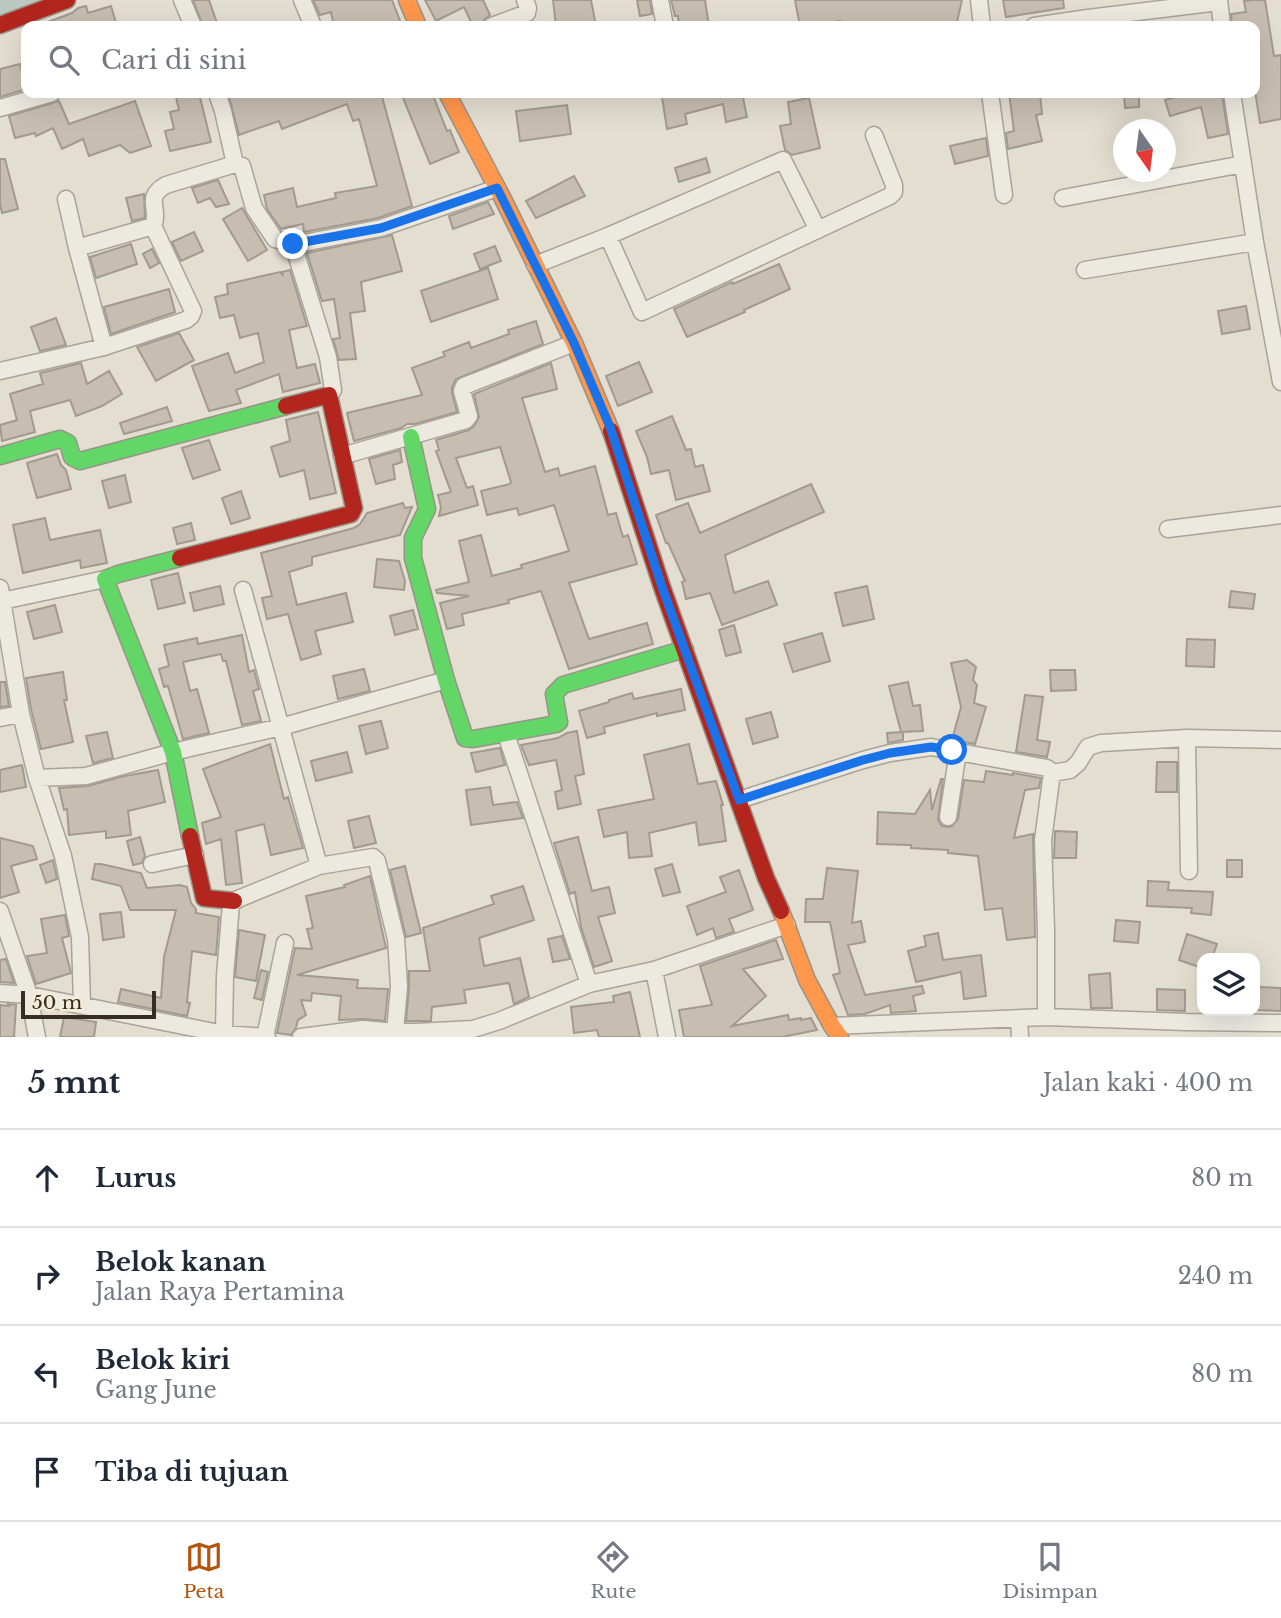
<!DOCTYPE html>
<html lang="id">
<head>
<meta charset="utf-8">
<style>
	body { margin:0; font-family:"Libre Baskerville",serif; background:#f2f2f3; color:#1f2937 }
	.controls { position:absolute; right:21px; bottom:21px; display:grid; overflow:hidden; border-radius:14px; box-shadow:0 7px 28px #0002 }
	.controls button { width:63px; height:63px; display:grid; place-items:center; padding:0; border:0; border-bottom:2px solid #e0e1e3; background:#fff; color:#1f2937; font:35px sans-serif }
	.compass { position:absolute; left:1113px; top:119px; width:63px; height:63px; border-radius:50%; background:#fff; box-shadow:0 7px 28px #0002; rotate:166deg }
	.scale { position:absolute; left:21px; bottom:18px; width:135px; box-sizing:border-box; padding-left:7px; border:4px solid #372d21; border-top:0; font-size:19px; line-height:24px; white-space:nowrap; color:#372d21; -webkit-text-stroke:5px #f3ecd7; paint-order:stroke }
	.stop { position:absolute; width:21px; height:21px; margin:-16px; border:5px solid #1a73e8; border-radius:50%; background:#fff }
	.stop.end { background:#1a73e8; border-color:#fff; box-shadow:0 2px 7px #0008 }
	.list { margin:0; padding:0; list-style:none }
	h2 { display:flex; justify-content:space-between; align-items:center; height:91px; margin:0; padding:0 28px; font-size:30px }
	h2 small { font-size:23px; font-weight:400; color:#747a83 }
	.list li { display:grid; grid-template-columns:46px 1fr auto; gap:21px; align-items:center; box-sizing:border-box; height:98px; padding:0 28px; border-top:2px solid #e0e1e3 }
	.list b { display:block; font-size:26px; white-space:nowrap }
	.list p { margin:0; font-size:23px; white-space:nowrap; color:#747a83 }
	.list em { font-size:23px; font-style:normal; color:#747a83 }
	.icon { flex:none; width:38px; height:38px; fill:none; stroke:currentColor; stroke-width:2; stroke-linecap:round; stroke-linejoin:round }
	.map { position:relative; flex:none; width:1281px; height:1037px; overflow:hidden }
	.search { position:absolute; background:#fff; box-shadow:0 7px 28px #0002; left:21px; right:21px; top:21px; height:77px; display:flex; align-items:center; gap:18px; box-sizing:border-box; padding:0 24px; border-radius:14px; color:#747a83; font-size:26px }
	.sheet { height:483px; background:#fff }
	nav { display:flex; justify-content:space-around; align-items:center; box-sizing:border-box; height:98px; border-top:2px solid #e0e1e3; background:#fff; font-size:19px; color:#747a83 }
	nav a { display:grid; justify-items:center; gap:4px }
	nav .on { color:#b45309 }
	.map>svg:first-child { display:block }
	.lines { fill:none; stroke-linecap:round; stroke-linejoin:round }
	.river { stroke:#bac8c1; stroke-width:33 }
	.building { fill:#c7beb1; stroke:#a39a8f; stroke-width:2 }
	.street-casing { stroke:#a9a398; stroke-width:19 }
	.fast-casing { stroke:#989388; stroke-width:19 }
	.slow-casing { stroke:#989388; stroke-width:19 }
	.jam-casing { stroke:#989388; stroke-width:19 }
	.street { stroke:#ece9e1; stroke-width:16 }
	.fast { stroke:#63d668; stroke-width:16 }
	.slow { stroke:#ff974d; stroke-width:16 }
	.jam { stroke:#b3261e; stroke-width:16 }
	.route { stroke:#1a73e8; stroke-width:9 }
</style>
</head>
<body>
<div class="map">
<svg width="1281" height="1037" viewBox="0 0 1281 1037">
	<rect width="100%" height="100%" fill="#e3ded0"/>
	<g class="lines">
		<path class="river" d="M0 9 23 0"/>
	</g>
	<path class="building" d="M193 0H209L218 26H203Z
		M313 0H392L402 26H334L331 12 320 15Z
		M425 0H483L490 15 484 20 482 26H473L464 7 436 21Z
		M553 0H591L596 26H556Z
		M637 0H650L652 14 640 16Z
		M671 0H705L709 26H679L678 16H675Z
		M795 0H962L956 26H841L840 21 813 26H800Z
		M1003 0H1063L1064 8 1006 17Z
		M1253 0H1265L1274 56 1281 55V119L1260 123 1255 91V26H1232L1231 14 1246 12 1244 1Z
		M86 6 88 13 111 6 117 26H37L72 13 78 8Z
		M20 64 26 89 0 97V69Z
		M175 93H199L211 142 170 151 165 131 174 129 170 112 179 110Z
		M228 93H381L412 206 378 218 304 232 303 224 281 229 267 209 264 195 293 188 297 207 336 198 335 193 377 186 359 119 353 121 347 104 282 129 279 121 239 135Z
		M401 93H432L447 131 450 130 459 152 430 164Z
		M675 93H746V97L743 98 747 117 726 122 723 104 685 114 687 124 667 129 662 97Z
		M1009 93H1040L1042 114 1036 115 1042 141 1008 149 1006 133 1014 131Z
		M1124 93H1139V107L1125 108Z
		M1188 93H1222L1228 134 1208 138 1201 107 1170 116 1165 100Z
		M809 98 820 148 792 155 785 150 780 126 791 124 788 102Z
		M59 101 69 124 135 101 151 146 130 153 120 145 89 156 83 139 62 149 53 128 36 136 35 133 15 138 9 116Z
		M567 105 571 134 520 141 516 111Z
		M986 138 988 156 955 164 950 146Z
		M706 158 710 172 679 182 675 168Z
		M0 159H5L18 209 2 213 0 204Z
		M574 176 585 196 536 218 526 201Z
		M218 180 229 204 216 207 210 198 198 203 192 188Z
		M144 194 145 218 132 221 126 198Z
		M488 202 494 214 453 229 449 216Z
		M242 208 267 250 248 261 223 219Z
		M194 232 203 251 181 261 172 242Z
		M392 235 402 271 361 282 365 311 350 313 356 359 339 360 333 339 340 338 334 299 322 301 307 253Z
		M131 244 137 264 96 278 90 257Z
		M495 246 501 261 480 269 474 254Z
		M152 249 159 263 150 268 143 254Z
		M779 264 790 289 744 310 745 312 687 337 674 309 732 282 733 284Z
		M488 268 498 299 431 322 421 291Z
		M290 270 307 326 289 330 297 368 315 364 320 383 283 392 279 374 236 390 241 403 209 411 192 366 228 353 235 373 264 362 258 333 240 338 234 315 220 318 215 297 228 294 227 284 280 272 283 276 282 272Z
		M169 289 175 312 111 334 104 307Z
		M1246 306 1250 329 1222 334 1218 311Z
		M56 318 66 345 40 351 31 327Z
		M536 321 543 344 456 379 452 387V393L457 412 415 424H407L401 428 354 441 347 413 422 395 412 368 445 356 443 352 469 342 471 348 509 334 508 330Z
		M179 333 194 360 156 381 137 347Z
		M639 362 652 392 618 406 606 376Z
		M81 363 87 384 109 371 122 394 102 406 76 416 70 400 30 411 35 432 2 441 0 425 17 420 10 394 43 384 40 373Z
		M551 363 557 389 522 398 545 472 558 468 560 476 595 466 608 515 616 513 623 537 628 535 637 564 569 583 589 639 647 623 653 644 569 669 541 591 508 600 509 603 462 614 464 625 447 629 440 603 469 596 437 593 436 590 469 582 459 541 481 535 492 576 522 568 521 565 569 551 554 505 519 515 517 508 487 515 481 491 510 484 511 482 500 447 456 458 467 488 473 486 478 505 439 516 441 507 438 495 451 492 436 451 439 450 436 440 469 430 474 426 479 417 474 394Z
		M167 407 172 421 124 434 120 423Z
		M318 412 336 493 310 499 304 470 280 477 271 447 290 441 286 420Z
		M672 416 686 450 691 449 695 467 703 465 710 491 676 500 669 470 651 474 647 457 636 431Z
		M209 440 220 470 193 479 182 448Z
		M400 450 402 462 393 465 395 479 376 484 369 459Z
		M57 454 61 465 66 470 71 489 37 498 27 463Z
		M125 475 131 502 109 508 102 481Z
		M811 484 824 512 725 555 734 593 768 581 777 605 722 625 710 593 686 599 682 582 685 581 668 543H666L656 515 688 503 700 533Z
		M241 491 250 518 231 524 222 498Z
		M403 503 405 508 412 507 400 535 312 557V565L289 572 297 605 346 593 353 622 315 631 321 654 301 660 288 614 267 619 262 598 272 596 261 553 354 528 360 524 367 513Z
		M45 518 50 540 100 530 107 563 81 568 80 560 23 573 13 525Z
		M191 523 195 540 177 544 173 528Z
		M377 559 399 561 405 581 404 590 374 587Z
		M178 573 185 603 158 609 151 580Z
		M220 586 224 604 194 611 190 593Z
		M867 586 874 619 843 626 835 593Z
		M1231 591 1255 594 1253 609 1229 607Z
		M55 605 62 632 34 639 27 612Z
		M413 610 418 629 395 635 390 616Z
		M734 625 741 652 726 656 719 630Z
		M822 633 830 661 793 672 784 644Z
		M242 635 249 672 254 670 259 689 253 691 261 721 242 725 226 661H223L221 654 183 662 190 691 197 689 209 733 183 739 168 686 164 687 159 669 169 666 164 645 197 638 198 644Z
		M1187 639 1215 640 1214 667 1186 666Z
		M967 660 976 667 973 680 977 685 974 703 986 707 975 744 952 740 961 707 951 663Z
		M364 669 370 691 338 699 333 676Z
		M1050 670H1075L1076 690 1051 691Z
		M63 672 67 700H64L73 742 41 749 31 709 26 678Z
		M0 682H5L9 706 0 707Z
		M908 682 913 706 920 705 923 731 901 732 889 686Z
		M681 689 685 710 657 716V713L604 727 605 733 587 738 579 711 609 702V700L632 693 634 699Z
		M1025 695 1043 697 1037 740 1050 742 1047 757 1016 752Z
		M771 712 778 737 753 744 746 719Z
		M381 721 388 748 366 754 359 726Z
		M577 731 584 774 575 776 581 804 558 809 555 792 562 790 556 760 529 765 521 745 558 738 567 733Z
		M107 732 113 758 93 763 86 736Z
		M903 732V740L888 743 887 733Z
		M270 744 284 799 288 797 303 848 271 855 264 824 236 831 242 883 226 885 221 839 206 844 202 823 221 817 203 769Z
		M689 744 698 784 716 781 723 805H721L726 841 699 845 696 822 649 833 652 856 629 858 627 832 604 837 598 810 654 799 644 755Z
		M500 748 505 765 476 772 471 753Z
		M347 752 352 772 316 781 311 761Z
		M1157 762H1177V792H1156Z
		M22 765 26 787 0 792V770Z
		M158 770 165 802 128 811 131 835 106 838V831L69 835 67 809 64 810 59 788 88 786 120 777Z
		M986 771 1013 775V773L1041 778 1039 788 1025 790 1014 838 1033 834 1035 937 1007 940 1002 908 985 910 978 856 948 853V850L911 848V845L877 844 878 812 915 814 930 790 932 810 941 779H943L938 820 942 826 947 827 952 826 958 819 964 780 984 782Z
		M490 787 493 805 517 802 523 818 471 825 466 790Z
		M369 816 376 843 354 848 348 821Z
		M1055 831 1077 832 1076 858H1054Z
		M140 837 145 856 142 863 133 865 127 841Z
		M578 837 592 891 609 887 615 913 598 917 612 961 594 967 581 927 575 892 570 894 554 843Z
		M0 838 33 846 37 859 11 866 19 892 0 898Z
		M53 860 57 879 46 883 40 865Z
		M1227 860H1242V877H1227Z
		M95 864H101L141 873 147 888 180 885 187 887 191 903 196 909V913L219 917 216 955 192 951 187 1002 190 1003 187 1016 118 1002 121 989 161 998 164 957 176 910H130L121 886 92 879Z
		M672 864 680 892 663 896 655 869Z
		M405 866 421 933 406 937 390 870Z
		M827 868 858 871 852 923 861 921 865 942 848 945 865 995 922 986 924 993 913 996 916 1011 891 1013 890 1005 865 1014 848 1015 833 975 840 973 830 922H805L806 899H823Z
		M739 870 753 910 729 919 734 932 716 938 713 928 697 935 687 906 726 892 720 877Z
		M370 876 386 948 297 975 358 980 357 988 388 989 385 1021 364 1019 339 1020 341 996 312 993 311 1001 301 1000 306 1015 298 1020 296 1028 291 1035 277 1033 295 948 312 949 307 929 313 928 306 896 345 887 344 885Z
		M1148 881 1169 882 1168 890 1213 892 1211 915 1191 913 1192 908 1147 906Z
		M523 886 534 920 479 938 484 966 520 958 529 997 514 1004 509 983 464 990 466 1003 432 1007 431 1021H406L409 988V971H430L423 928 494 904 491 896Z
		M121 912 124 937 103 940 100 914Z
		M65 915 69 936 62 938 71 973 36 984 27 956 47 953 41 919Z
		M1116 920 1140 922 1138 943 1114 941Z
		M239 930 265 935 256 981 235 977Z
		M938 933 943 960 981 955 986 996 964 999 961 972 916 982 908 951 926 946 924 936Z
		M1187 934 1217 944 1212 958H1202V968L1179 960Z
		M562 936 570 959 553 962 548 939Z
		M776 940 783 959 743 969 766 996 732 1026 788 1015 789 1020 801 1018V1020L811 1018 817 1030 782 1037H684L679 1010 712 1005 700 966Z
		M6 959 14 983 0 982V960Z
		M261 970 268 972 262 1000 254 998Z
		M1110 973 1112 1008H1091L1089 975Z
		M1258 987 1281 988V1011L1257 1010Z
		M1157 989 1185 990V1011L1157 1010Z
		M630 992 640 1037H599L597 1030 574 1033 571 1007 614 1002 613 996Z
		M8 1004 16 1005 14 1037H0V1005L9 1006Z
		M64 1017 96 1022 94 1037H60Z"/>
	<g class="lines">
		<g class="street-casing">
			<path id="street" d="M182 0 193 26
				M302 0 313 26
				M660 0 665 26
				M979 0 982 26
				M1219 0 1222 26
				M492 26 527 13 528 8 525 0
				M1034 26 1088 18 1219 2
				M217 93 223 111 235 164 242 166 254 208 275 239 293 244 303 243 381 228 497 188
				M990 93 1004 195
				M1232 93 1255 242 1281 382
				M0 108 52 93
				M1063 198 1243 164
				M66 199 77 248
				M608 236 642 312 890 196 894 192V185L874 135
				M293 244 328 357 333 390 329 395
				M535 265 608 236 783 160 818 230
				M1085 270 1255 242
				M104 347 77 248 153 226C161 209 143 198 166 185L235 164
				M0 371 104 347 186 320 191 316 193 311 153 226
				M342 456 466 420 469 416 462 391 464 386 574 343
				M1168 529 1281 515
				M0 588 21 714 37 778 63 856 80 937 82 1005
				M243 590 319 866
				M2 601 105 579
				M0 718 21 714
				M506 734 589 984
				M1187 738 1189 871
				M37 778 86 776 173 752 281 727 446 680
				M739 800 863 760 890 753 931 747 1047 768 1052 773 1070 770 1078 763 1088 747 1101 743 1187 738 1281 740
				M948 817 958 751
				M152 864 195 855
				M0 911 29 995 37 1037
				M654 970 667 1037
				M0 993 29 995 224 1034 267 1037
				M1046 1017V930L1043 840 1052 773
				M1019 1019 1020 1037
				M832 1026 1046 1017 1186 1022 1281 1023
				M224 1034 225 976 231 904 238 899 319 866 373 857 377 861 396 939 397 953 399 987 395 1032
				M265 1037 285 943
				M301 1037 363 1029 395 1032H416L473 1029 499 1021 589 984 654 970 787 925"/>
		</g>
		<g class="fast-casing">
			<path id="fast" d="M411 437 427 509 413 538V558L446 680 465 738 473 739 556 724 559 722 554 694 563 685 685 649
				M0 456 60 439 68 443 72 457 80 461 286 406
				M180 558 118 574 105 579 173 752 190 836"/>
		</g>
		<g class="slow-casing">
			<path id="slow" d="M407 0 418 26
				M447 93 503 199 574 343 611 431
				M781 911 807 980 832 1026 840 1037"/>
		</g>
		<g class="jam-casing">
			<path id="jam" d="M0 25 67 0
				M611 431 662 587 766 878 781 911
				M180 558 351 514 354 508 329 395 286 406
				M190 836 204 898 234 901"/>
		</g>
		<use href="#street" class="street"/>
		<use href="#fast" class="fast"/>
		<use href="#slow" class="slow"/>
		<use href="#jam" class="jam"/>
	</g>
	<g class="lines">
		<path class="route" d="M293 244 381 228 497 188 574 343 610 427 662 587 739 800 863 760 890 753 931 747 952 750"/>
	</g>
</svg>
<div class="controls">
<button><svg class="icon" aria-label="layers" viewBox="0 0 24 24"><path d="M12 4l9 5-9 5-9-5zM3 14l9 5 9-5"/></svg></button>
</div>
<svg class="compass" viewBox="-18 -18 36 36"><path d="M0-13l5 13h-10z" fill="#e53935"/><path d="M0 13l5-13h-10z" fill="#747a83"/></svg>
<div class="scale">50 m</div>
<div class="stop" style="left:952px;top:750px"></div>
<div class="stop end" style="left:293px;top:244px"></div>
<div class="search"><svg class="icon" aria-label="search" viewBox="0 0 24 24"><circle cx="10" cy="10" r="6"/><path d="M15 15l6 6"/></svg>Cari di sini</div>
</div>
<section class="sheet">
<h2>5 mnt<small>Jalan kaki · 400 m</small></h2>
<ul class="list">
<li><svg class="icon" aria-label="ahead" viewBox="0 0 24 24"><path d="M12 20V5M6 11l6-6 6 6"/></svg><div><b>Lurus</b></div><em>80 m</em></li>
<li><svg class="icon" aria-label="right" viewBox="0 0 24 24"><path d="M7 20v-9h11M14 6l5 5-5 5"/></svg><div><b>Belok kanan</b><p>Jalan Raya Pertamina</p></div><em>240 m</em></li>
<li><svg class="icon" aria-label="left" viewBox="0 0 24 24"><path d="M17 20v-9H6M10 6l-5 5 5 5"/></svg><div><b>Belok kiri</b><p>Gang June</p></div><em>80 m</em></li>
<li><svg class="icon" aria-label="arrive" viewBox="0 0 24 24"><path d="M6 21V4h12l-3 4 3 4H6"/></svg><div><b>Tiba di tujuan</b></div></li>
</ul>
</section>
<nav>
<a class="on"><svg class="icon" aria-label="map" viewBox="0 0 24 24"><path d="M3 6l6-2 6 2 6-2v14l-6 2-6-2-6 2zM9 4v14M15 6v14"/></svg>Peta</a>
<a><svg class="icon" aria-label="directions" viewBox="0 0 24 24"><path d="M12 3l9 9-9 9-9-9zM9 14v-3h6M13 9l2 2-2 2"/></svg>Rute</a>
<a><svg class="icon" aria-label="saved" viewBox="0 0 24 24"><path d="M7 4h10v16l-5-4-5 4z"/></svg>Disimpan</a>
</nav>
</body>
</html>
